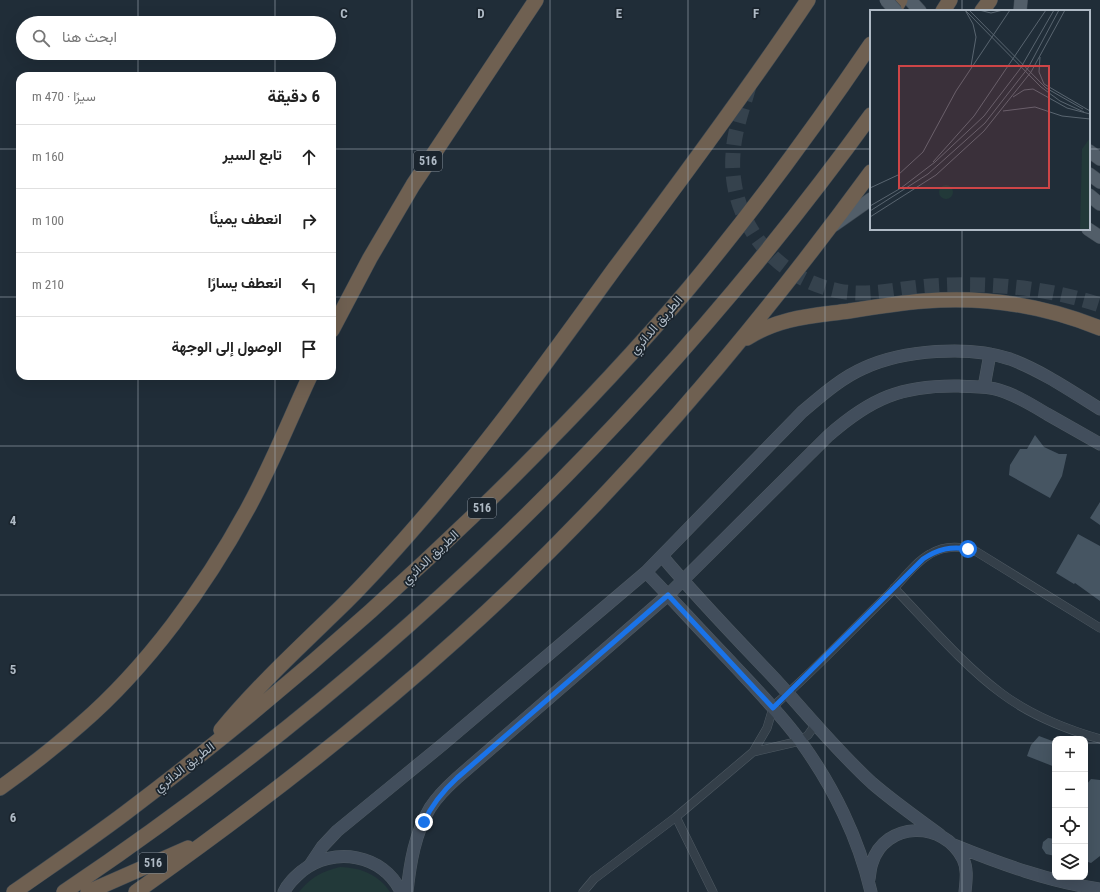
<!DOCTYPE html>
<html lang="ar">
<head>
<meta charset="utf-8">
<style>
	body { margin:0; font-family:"Roboto Condensed",Vazirmatn,sans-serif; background:#f6f6f6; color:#222; direction:rtl }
	.controls { position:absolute; right:12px; bottom:12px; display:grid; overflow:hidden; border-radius:8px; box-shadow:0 4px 16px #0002 }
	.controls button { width:36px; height:36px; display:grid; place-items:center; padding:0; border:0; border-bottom:1px solid #e0e0e0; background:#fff; color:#222; font:20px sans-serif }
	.stop { position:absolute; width:12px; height:12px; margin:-9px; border:3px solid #1a73e8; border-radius:50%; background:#fff }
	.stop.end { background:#1a73e8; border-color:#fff; box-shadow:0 1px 4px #0008 }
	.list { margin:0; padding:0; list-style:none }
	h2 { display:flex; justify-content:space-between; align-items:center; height:52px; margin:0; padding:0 16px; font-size:17px }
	h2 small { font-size:13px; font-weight:400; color:#767676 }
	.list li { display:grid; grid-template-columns:26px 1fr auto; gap:12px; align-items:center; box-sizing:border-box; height:64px; padding:0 16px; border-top:1px solid #e0e0e0 }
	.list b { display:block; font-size:15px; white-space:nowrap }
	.list em { font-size:13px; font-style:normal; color:#767676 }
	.icon { flex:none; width:22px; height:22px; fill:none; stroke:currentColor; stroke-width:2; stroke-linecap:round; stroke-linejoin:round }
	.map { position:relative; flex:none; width:1100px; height:892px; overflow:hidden; direction:ltr }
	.search { position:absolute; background:#fff; box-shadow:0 4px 16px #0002; left:16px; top:16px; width:320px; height:44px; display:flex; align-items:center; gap:10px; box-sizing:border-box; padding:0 14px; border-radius:22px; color:#767676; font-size:15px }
	.panel { position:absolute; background:#fff; box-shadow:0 4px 16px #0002; left:16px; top:72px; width:320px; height:308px; border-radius:12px; direction:rtl }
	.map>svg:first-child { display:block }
	.green { fill:#223939 }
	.building { fill:#465562 }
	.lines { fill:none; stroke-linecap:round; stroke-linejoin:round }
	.highway-tunnel { stroke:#35424d; stroke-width:15; stroke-dasharray:15 8; stroke-linecap:butt }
	.street-casing { stroke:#4f5a63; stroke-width:9 }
	.secondary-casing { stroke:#4f5a63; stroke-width:13 }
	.primary-casing { stroke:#3d4852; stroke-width:14 }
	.highway-casing { stroke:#3f4a53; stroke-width:16 }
	.street { stroke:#343f49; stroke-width:8 }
	.secondary { stroke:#424e5c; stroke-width:12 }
	.primary { stroke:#525e69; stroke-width:13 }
	.highway { stroke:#6f6051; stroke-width:15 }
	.primary-bridge-casing { stroke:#3d4852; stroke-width:14; stroke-linecap:butt }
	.primary-bridge { stroke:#525e69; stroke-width:13 }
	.route { stroke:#1a73e8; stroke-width:5 }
	.grid { fill:none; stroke:#afbac5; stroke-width:1; stroke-opacity:0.55 }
	.labels { text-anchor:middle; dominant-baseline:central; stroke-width:3.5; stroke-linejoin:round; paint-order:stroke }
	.shield { fill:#1a242d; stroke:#828d97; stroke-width:1 }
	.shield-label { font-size:12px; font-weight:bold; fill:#afbac5 }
	.street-label { font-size:13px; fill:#afbac5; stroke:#1a242d }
	.inset-road { fill:none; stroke:#596570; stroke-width:1 }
	.view { fill:#ce4547; fill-opacity:0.15; stroke:#ce4547; stroke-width:2 }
	.inset-edge { fill:none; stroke:#afbac5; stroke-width:2 }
	.grid-label { font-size:13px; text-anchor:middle; font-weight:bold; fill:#afbac5; stroke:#1a242d; stroke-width:3.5; stroke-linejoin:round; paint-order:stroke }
</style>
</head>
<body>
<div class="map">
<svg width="1100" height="892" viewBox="0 0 1100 892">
	<rect width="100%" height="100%" fill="#202d38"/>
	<path class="green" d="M340 867C361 868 378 874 390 892H299C310 878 322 871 340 867Z"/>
	<path class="building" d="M1035 435 1044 447 1059 454H1067L1062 476 1050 498 1009 475 1010 465 1020 449H1027Z
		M1100 502V525L1090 518Z
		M1078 534 1100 546V601L1075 583 1074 584 1056 573Z
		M1039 736 1055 742V767L1027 756 1031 745Z
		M1091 779 1100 780V856L1091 863 1085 861V813L1088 804 1085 803V792L1087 784Z
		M1048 838 1055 839V856L1046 854 1042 848 1043 842Z"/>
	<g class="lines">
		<path class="highway-tunnel" d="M749 86C743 108 734 131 733 154 728 220 775 279 839 291 869 297 900 288 930 286 987 282 1045 287 1100 305"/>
		<g class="street-casing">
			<path id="street" d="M894 588C928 623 963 665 1001 693 1030 715 1065 729 1100 739
				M753 752 800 741 808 735 815 725
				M676 817 713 892
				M583 892 594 879 676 817 753 752 767 728 773 708 778 702C817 668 852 630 889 594 902 581 914 563 930 554 945 545 962 546 977 552L1100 628"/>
		</g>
		<g class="secondary-casing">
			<path id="secondary" d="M984 387 990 354
				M662 556C698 599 737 639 775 679 807 714 837 751 872 783 894 802 917 818 940 835
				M646 572C674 601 701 631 729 660 754 687 780 713 801 742 833 786 859 839 871 892
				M954 845C1001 864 1050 882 1100 889
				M310 865 322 847 337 831 442 745 646 572 802 412C821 396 841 378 864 368 903 350 969 345 1010 359 1042 371 1071 391 1100 409
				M869 879C870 874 870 868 872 863 885 821 944 820 963 859 968 869 966 881 965 892
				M284 892C288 883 295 877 302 871 333 846 384 854 401 892
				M407 892C410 863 415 833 430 808 437 797 447 787 457 778L668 595 828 436C871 398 902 385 959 386 972 387 986 386 999 390 1016 395 1032 405 1047 414 1065 424 1082 434 1100 444"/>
		</g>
		<g class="primary-casing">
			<path id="primary" d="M910 0 920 11
				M1020 11 1021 0
				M1089 151 1100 159
				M1089 174 1100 182
				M1089 195 1100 204
				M834 225 871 199
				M1088 229 1100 237"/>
		</g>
		<g class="highway-casing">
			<path id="highway" d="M893 11 900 0
				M943 11 950 0
				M982 11 990 0
				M332 330 370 258 413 185 536 0
				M747 338C780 317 812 316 849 311 874 307 899 303 924 301 984 296 1045 306 1100 328
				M221 730C259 684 303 644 346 602 377 571 406 538 435 504 499 429 557 348 615 268 681 180 747 91 808 0
				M0 788C28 768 55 747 81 724 147 667 205 587 247 510 271 467 289 421 310 376
				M14 892C51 866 88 841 124 814 262 710 392 597 515 475 575 415 634 353 689 288 754 210 814 128 871 44
				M64 892C376 682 650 420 871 115
				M88 892 188 848
				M136 892C248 813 356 730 458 638 613 499 748 340 871 172"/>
		</g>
		<use href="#street" class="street"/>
		<use href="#secondary" class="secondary"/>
		<use href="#primary" class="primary"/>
		<use href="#highway" class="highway"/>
		<g class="primary-bridge-casing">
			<path id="primary-bridge" d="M886 0 896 11"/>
		</g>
		<use href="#primary-bridge" class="primary-bridge"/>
	</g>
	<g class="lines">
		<path class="route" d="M424 822C432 804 443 791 457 778L668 595 773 708 923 559C938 549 951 546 968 549"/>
	</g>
	<path class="grid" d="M138 0V23M275 0V23M412 0V892M550 0V892M688 0V892M825 0V892M962 0V11M138 53V76M275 53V76M0 149H20M332 149H871M1089 149H1100M962 229V892M0 297H20M332 297H1100M138 376V892M275 376V892M0 446H1100M0 595H1100M0 743H1055M1085 743H1100"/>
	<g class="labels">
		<g class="shield">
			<rect x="414" y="151" width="28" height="20" rx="3"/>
			<rect x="468" y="498" width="28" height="20" rx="3"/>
			<rect x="139" y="853" width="28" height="20" rx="3"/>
		</g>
		<g class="shield-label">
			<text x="428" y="161">516</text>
			<text x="482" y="508">516</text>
			<text x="153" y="863">516</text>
		</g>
		<g class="street-label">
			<text transform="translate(656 325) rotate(-49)">الطريق الدائري</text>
			<text transform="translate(430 557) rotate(-43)">الطريق الدائري</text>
			<text transform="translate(184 767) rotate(-38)">الطريق الدائري</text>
		</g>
	</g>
	<g transform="translate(870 10)">
		<rect width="220" height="220" fill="#202d38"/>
		<path d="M220 128V220H210L212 139ZM69 182a7 7 0 1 1 14 0a7 7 0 1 1-14 0Z" fill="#223939"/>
		<path class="inset-road" d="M95 0 103 14 106 27 101 56M99 0 176 78 213 99M109 0 121 3 133 0M96 1 171 77 190 91 214 102M170 47 169 62 174 74 220 101M143 87 154 80 163 79 197 98 220 104M133 101 165 97 192 106 220 109M63 152 104 106 176 0M0 178 28 165 53 142 86 81 140 0M0 196 31 178 65 152 114 106 150 59 184 0M0 201 58 164 115 113 158 58 189 0M0 207 66 165 114 121 161 62 195 0"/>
		<path class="view" d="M29 56H179V178H29Z"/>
		<rect width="220" height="220" class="inset-edge"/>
	</g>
	<g class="grid-label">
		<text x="344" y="18">C</text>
		<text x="481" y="18">D</text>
		<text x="619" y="18">E</text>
		<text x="756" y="18">F</text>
		<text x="13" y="525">4</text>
		<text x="13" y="674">5</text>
		<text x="13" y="822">6</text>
	</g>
</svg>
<div class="controls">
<button>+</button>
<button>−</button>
<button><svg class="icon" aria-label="locate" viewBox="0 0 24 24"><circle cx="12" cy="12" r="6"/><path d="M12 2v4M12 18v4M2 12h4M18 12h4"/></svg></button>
<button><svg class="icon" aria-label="layers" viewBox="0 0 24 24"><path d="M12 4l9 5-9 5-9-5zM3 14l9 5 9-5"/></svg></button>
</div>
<div class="stop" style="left:968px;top:549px"></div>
<div class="stop end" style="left:424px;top:822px"></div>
<div class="search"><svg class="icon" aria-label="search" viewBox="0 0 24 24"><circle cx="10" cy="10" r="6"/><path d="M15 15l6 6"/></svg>ابحث هنا</div>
<section class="panel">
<h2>6 دقيقة<small>سيرًا · 470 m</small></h2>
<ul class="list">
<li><svg class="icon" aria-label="ahead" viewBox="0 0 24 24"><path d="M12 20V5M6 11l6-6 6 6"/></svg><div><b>تابع السير</b></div><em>160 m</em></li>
<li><svg class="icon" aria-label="right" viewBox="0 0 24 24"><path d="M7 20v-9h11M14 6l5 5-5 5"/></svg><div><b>انعطف يمينًا</b></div><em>100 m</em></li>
<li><svg class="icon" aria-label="left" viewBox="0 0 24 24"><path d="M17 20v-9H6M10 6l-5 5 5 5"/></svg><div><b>انعطف يسارًا</b></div><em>210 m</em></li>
<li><svg class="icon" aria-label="arrive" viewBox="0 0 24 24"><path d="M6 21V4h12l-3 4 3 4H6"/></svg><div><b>الوصول إلى الوجهة</b></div></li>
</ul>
</section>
</div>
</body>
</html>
